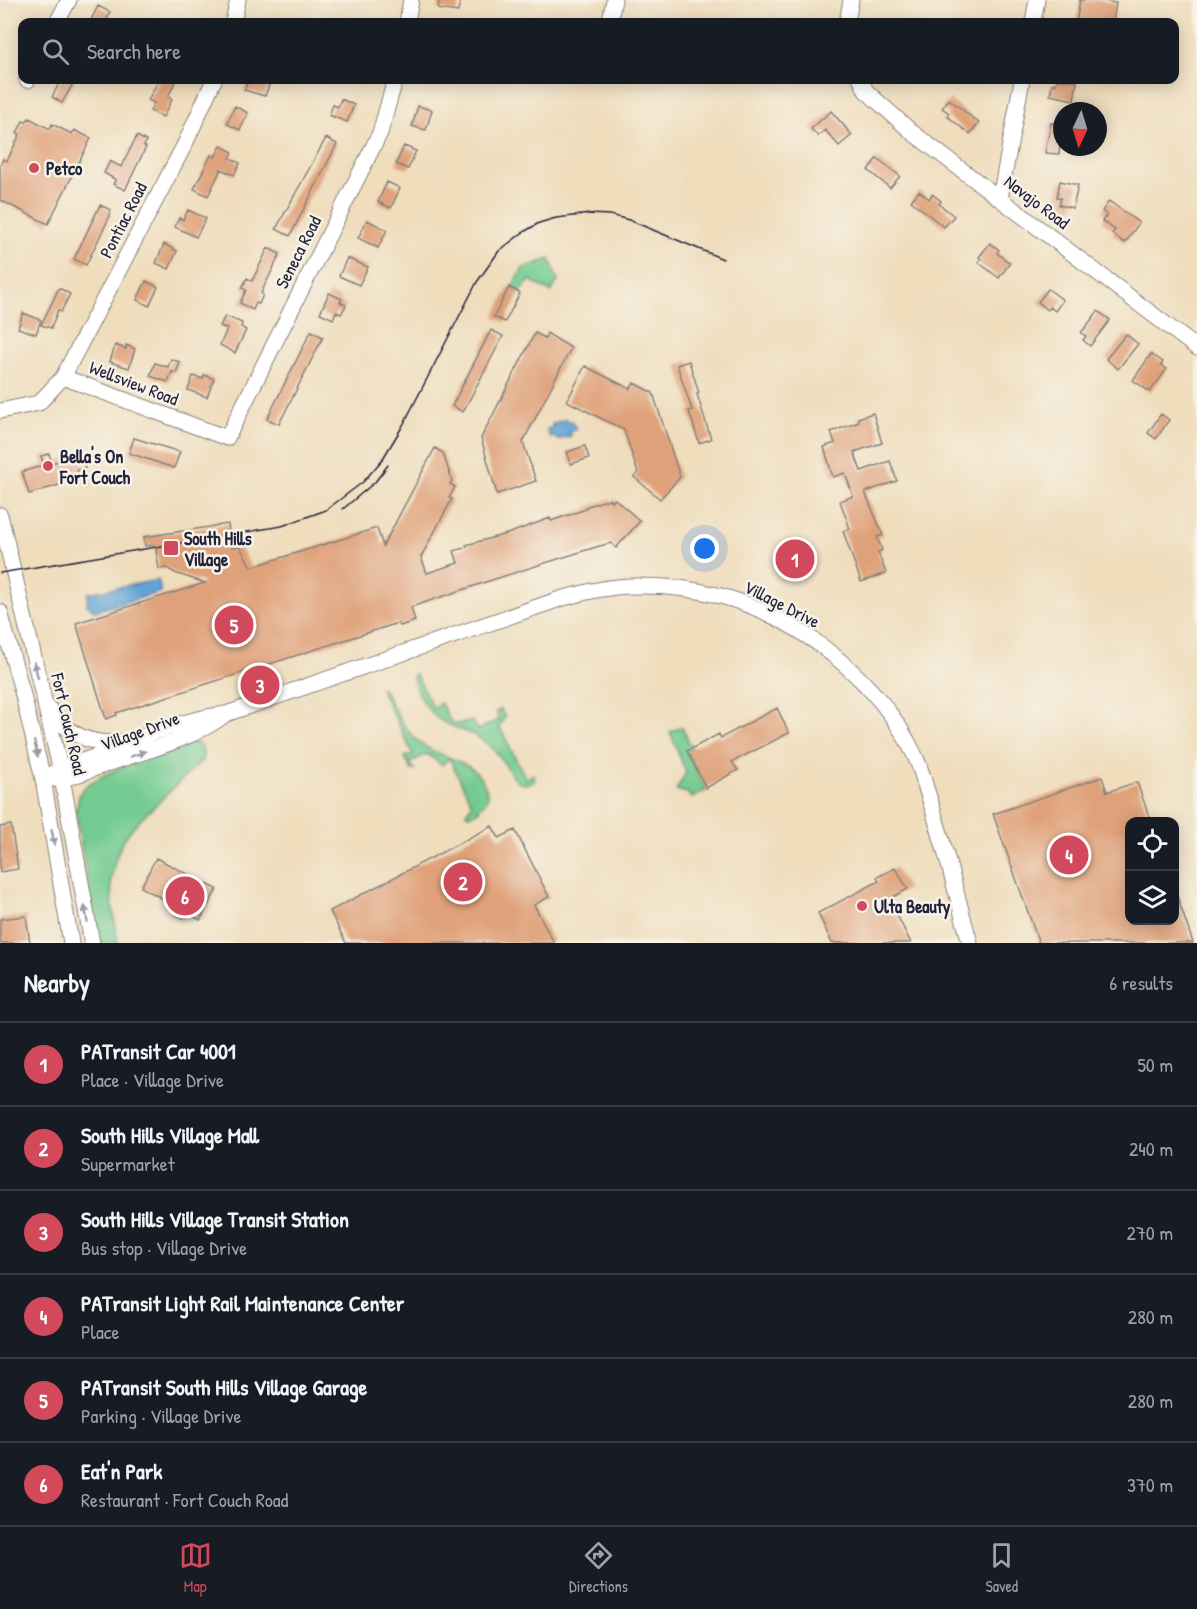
<!DOCTYPE html>
<html lang="en">
<head>
<meta charset="utf-8">
<style>
	body { margin:0; font-family:"Patrick Hand",sans-serif; background:#20242c; color:#f1f3f6 }
	.controls { position:absolute; right:18px; bottom:18px; display:grid; overflow:hidden; border-radius:12px; box-shadow:0 3px 15px #0003 }
	.controls button { width:54px; height:54px; display:grid; place-items:center; padding:0; border:0; border-bottom:2px solid #363941; background:#171b24; color:#f1f3f6; font:30px sans-serif }
	.compass { position:absolute; left:1053px; top:102px; width:54px; height:54px; border-radius:50%; background:#171b24; box-shadow:0 3px 15px #0003; rotate:184deg }
	.you { position:absolute; left:705px; top:549px; width:21px; height:21px; margin:-15px; border:4px solid #fff; border-radius:50%; background:#1a73e8; box-shadow:0 0 0 9px #1a73e833 }
	.badge { display:grid; place-items:center; width:39px; height:39px; border-radius:50%; background:#d1495b; color:#fff; font-size:20px; font-weight:700 }
	.pin { position:absolute; translate:-50% -50%; border:3px solid #fff; box-shadow:0 2px 6px #0006 }
	.list { margin:0; padding:0; list-style:none }
	h2 { display:flex; justify-content:space-between; align-items:center; height:78px; margin:0; padding:0 24px; font-size:26px }
	h2 small { font-size:20px; font-weight:400; color:#9ea1a6 }
	.list li { display:grid; grid-template-columns:39px 1fr auto; gap:18px; align-items:center; box-sizing:border-box; height:84px; padding:0 24px; border-top:2px solid #363941 }
	.list b { display:block; font-size:22px; white-space:nowrap }
	.list p { margin:0; font-size:20px; white-space:nowrap; color:#9ea1a6 }
	.list em { font-size:20px; font-style:normal; color:#9ea1a6 }
	.icon { flex:none; width:33px; height:33px; fill:none; stroke:currentColor; stroke-width:2; stroke-linecap:round; stroke-linejoin:round }
	.map { position:relative; flex:none; width:1197px; height:943px; overflow:hidden }
	.search { position:absolute; background:#171b24; box-shadow:0 3px 15px #0003; left:18px; right:18px; top:18px; height:66px; display:flex; align-items:center; gap:15px; box-sizing:border-box; padding:0 21px; border-radius:12px; color:#9ea1a6; font-size:22px }
	.sheet { height:582px; background:#171b24 }
	nav { display:flex; justify-content:space-around; align-items:center; box-sizing:border-box; height:84px; border-top:2px solid #363941; background:#171b24; font-size:16px; color:#9ea1a6 }
	nav a { display:grid; justify-items:center; gap:3px }
	nav .on { color:#d1495b }
	.map>svg:first-child { display:block }
	.green { fill:#73cb91; stroke:#4a7666; stroke-width:1.5 }
	.water { fill:#60a5d5; stroke:#416488; stroke-width:1.5 }
	.building { fill:#dfa179 }
	.lines { fill:none; stroke-linecap:round; stroke-linejoin:round }
	.minor-casing { stroke:#88807c; stroke-width:17 }
	.minor { stroke:#fff; stroke-width:15 }
	.tram { stroke:#22223b; stroke-width:1.5 }
	.oneway { fill:#9c9ca7 }
	.poi-dot { fill:#d1495b; stroke:#f7f3e8; stroke-width:2 }
	.labels { text-anchor:middle; dominant-baseline:central; stroke-width:5; stroke-linejoin:round; paint-order:stroke }
	.poi-label { font-size:18px; font-weight:bold; fill:#22223b; stroke:#f7f3e8; text-anchor:start }
	.street-label { font-size:18px; fill:#22223b; stroke:#f7f3e8 }
</style>
</head>
<body>
<div class="map">
<svg width="1197" height="943" viewBox="0 0 1197 943">
	<rect width="100%" height="100%" fill="#f7f3e8"/>
	<filter id="ink" filterUnits="userSpaceOnUse"><feTurbulence type="fractalNoise" baseFrequency=".0167" numOctaves="2"/><feDisplacementMap in="SourceGraphic" scale="12" xChannelSelector="R" yChannelSelector="G"/><feConvolveMatrix kernelMatrix="1 2 1 2 8 2 1 2 1" color-interpolation-filters="sRGB"/></filter>
	<filter id="wash" filterUnits="userSpaceOnUse"><feTurbulence type="fractalNoise" baseFrequency=".008" numOctaves="4" result="noise"/><feDisplacementMap in="SourceGraphic" scale="24" xChannelSelector="R" yChannelSelector="G"/><feGaussianBlur stdDeviation="1.35" result="paint"/><feColorMatrix in="noise" values="0 0 0 0 0 0 0 0 0 0 0 0 0 0 0 0 0 1.4 0 .05"/><feComposite in="paint" operator="in"/></filter>
	<g filter="url(#wash)">
		<rect width="100%" height="100%" fill="#efddbc"/>
		<path class="green" d="M550 259 558 281 551 292 530 280 520 292 512 288 523 268Z
			M416 674 433 708 441 703 449 719 456 724 473 721 478 730 499 719 496 712 501 709 505 718 499 726 526 779 533 774 535 781 526 784 518 782C507 771 502 756 490 746 462 722 441 735 420 696 416 689 413 683 413 675Z
			M380 688H383C393 707 403 729 420 743 445 762 480 757 488 796L485 803 479 807 480 810 469 815 466 813 472 804 449 758 442 765 427 754 409 763 415 769 411 770 405 757 413 754Z
			M682 727 692 749 687 752 707 790 692 798 687 793 676 790 686 773 670 732Z
			M192 741C201 744 205 750 202 760L133 827 122 842 115 861 111 880 112 903 118 943H98L75 809 77 808C78 802 78 796 82 790 94 774 170 749 192 741Z"/>
		<path class="water" d="M567 419 568 422 572 421 576 430 569 432 571 436 557 440 556 437 550 438 547 429 553 427 552 424Z
			M158 580 161 592 95 611 87 605 88 593Z"/>
		<g id="blocks">
			<path class="building" d="M439 0H460L458 12 438 9Z
				M1080 0H1098L1116 3 1113 22H1076Z
				M98 6 110 12 106 22H90Z
				M61 80H75L62 103 52 97Z
				M159 80H176L168 97 172 99 163 117 150 111 154 103 148 100Z
				M248 80H271L265 96 244 90Z
				M1057 80H1072L1077 82 1074 100 1050 95 1052 84H1056Z
				M341 99 354 105 347 122 329 115 333 105 338 107Z
				M949 99 979 123 970 134 947 116 949 113 942 108Z
				M235 106 248 113 240 130 227 124Z
				M418 106 432 110 426 130 412 126Z
				M831 111 852 135 839 146 825 130 818 136 811 129Z
				M29 118 50 129 52 124 72 134 74 130 91 138 48 224 0 200V166L3 159 7 161 20 134 17 133 23 121 26 122Z
				M1051 123 1062 124 1059 154 1045 153Z
				M137 136 146 141 144 146 146 147 125 190 113 184 116 180 104 173 110 161 121 167Z
				M326 138 337 144 290 236 276 229Z
				M221 146 233 152 230 158 240 163 234 175 221 169 208 196 194 189 211 155 215 157Z
				M404 146 416 151 408 169 396 164Z
				M877 158 900 176 890 188 868 170Z
				M1060 181 1078 185 1073 208 1059 205 1061 198 1057 197Z
				M387 182 400 188 391 208 378 202Z
				M919 191 929 199 932 194 941 201 939 204 954 216 944 227 911 201Z
				M1109 201 1139 223 1125 243 1112 234 1115 230 1102 221 1107 215 1102 211Z
				M100 205 111 210 109 215 110 216 86 265 74 259Z
				M188 210 206 218 196 237 175 227 179 218 183 220Z
				M367 220 387 230 378 248 358 238Z
				M990 243 999 250 997 253 1010 263 999 278 978 262 981 259 979 257Z
				M164 244 177 251 169 269 156 263Z
				M268 248 280 254 261 293 263 295 259 304 256 303 253 310 240 303 246 290 242 288 247 278 252 281Z
				M347 258 368 267 359 285 339 276Z
				M146 281 158 287 149 306 137 300Z
				M509 287 520 293 505 322 494 317Z
				M59 288 70 294 61 312 58 310 51 328 41 325Z
				M1048 289 1063 300 1055 311 1050 307 1048 310 1038 302Z
				M329 293 342 299 340 302 346 305 341 314 336 312 333 319 320 313Z
				M1098 311 1110 320 1090 346 1083 340 1086 336 1081 333Z
				M23 313 41 320 36 334 18 328Z
				M225 316 242 323 241 327 246 330 235 353 220 345 227 329 220 326Z
				M491 330 503 336 463 412 452 406Z
				M311 331 323 337 279 424 267 419Z
				M535 333 545 338 547 333 571 348 523 442 536 481 497 494 481 438Z
				M1126 334 1138 344 1118 369 1106 359Z
				M115 345 126 349V345L135 349 129 368 110 362Z
				M1151 354 1163 362 1161 365 1167 369 1150 392 1133 380Z
				M171 359 180 362 176 373 172 372 168 382 150 376 155 363 168 367Z
				M689 361 699 393 697 394 711 439 699 443 689 411 692 410 677 365Z
				M585 366 630 389 634 383 653 393 680 477 660 499 634 477 638 473 624 430 567 401Z
				M204 375 214 379 207 397 188 390 193 376 203 379Z
				M873 413 882 443 854 452 861 471 890 461 897 481 865 492 883 535 877 537 882 550 878 552 886 573 861 582 843 531 850 529 840 501 853 496 845 473 833 477 824 447 835 443 831 432 859 422 858 418Z
				M1161 414 1169 420 1156 439 1148 433Z
				M134 438 180 452 174 468 129 453Z
				M585 446 589 458 571 464 567 452Z
				M435 448 443 453 452 481 450 484 455 487 449 498 452 499 421 557 427 573 458 563 454 551 467 547 466 545 510 533 550 518 551 521 586 509 585 507 609 499 612 502 615 499 640 521 616 548 611 543 596 547 498 578 411 607 415 621 400 626 398 623 116 713 117 715 106 719 76 623 205 583 175 573 167 568 159 569 155 545 145 546 144 537 228 524 231 547H240L251 567 377 528 383 546Z
				M49 454 52 463 73 456 75 462 82 459 85 468 77 470 79 479 29 494 22 472 44 465 41 456Z
				M777 708 789 733 732 762 738 770 706 788 687 751 719 734 721 738Z
				M1102 777 1107 792 1137 782 1151 822H1130V921H1174L1176 893 1193 943H1039L993 814Z
				M11 825 18 869 0 872V827Z
				M492 826 499 838 515 830 549 897 534 905 554 943H346L330 911Z
				M156 858 217 889 200 920 191 915 183 918 175 914 171 903 141 887Z
				M895 868 908 889 889 899 911 943H832L818 913 879 881 877 877Z
				M26 916 30 943H0V919Z"/>
		</g>
	</g>
	<g filter="url(#ink)">
		<use href="#blocks" fill-opacity="0" stroke="#88807c" stroke-width="1.5"/>
		<g class="lines">
			<g class="minor-casing">
				<path id="minor" d="M610 20 614 0
					M57 22 69 0
					M233 22 238 0
					M407 22 411 0
					M847 22 851 0
					M1033 22 1037 0
					M27 80H28
					M861 80 866 91 913 133 1197 348
					M1000 198 1022 80
					M63 377 227 438 380 133 395 80
					M0 411 39 403 63 377 185 144 214 80
					M0 515 60 767 92 943
					M0 612 22 691 43 779 71 943
					M48 707C65 733 90 746 121 742
					M43 779C67 763 86 762 111 750 148 734 186 719 226 714L560 599C586 592 612 585 640 586 666 586 695 589 721 596 799 617 881 682 915 756 921 768 924 782 928 794 944 843 956 893 970 943
					M54 779C72 778 90 770 107 764 148 750 192 740 226 714"/>
			</g>
			<use href="#minor" class="minor"/>
			<path class="tram" d="M343 509 375 482 388 465
				M0 573 282 526 326 510 363 482 382 460 402 427 477 282 499 251 522 233 539 223 556 218 590 214 610 215 629 220 723 259"/>
		</g>
		<defs><path id="oneway-solid" d="M-6-.8H1V-3.2L6.5 0L1 3.2V.8H-6Z" transform="scale(1.5)"/></defs>
		<g class="oneway">
			<use href="#oneway-solid" transform="translate(36 670) rotate(-104)"/>
			<use href="#oneway-solid" transform="translate(36 749) rotate(77)"/>
			<use href="#oneway-solid" transform="translate(138 754) rotate(-18)"/>
			<use href="#oneway-solid" transform="translate(53 837) rotate(80)"/>
			<use href="#oneway-solid" transform="translate(86 914) rotate(-100)"/>
		</g>
	</g>
	<g class="poi-dot">
		<circle cx="34" cy="168" r="6"/>
		<circle cx="48" cy="466" r="6"/>
		<rect x="163" y="540" width="16" height="16" rx="3"/>
		<circle cx="862" cy="906" r="6"/>
	</g>
	<g class="labels">
		<g class="poi-label">
			<text x="46" y="168">Petco</text>
			<text x="60" y="456">Bella's On<tspan x="60" dy="21">Fort Couch</tspan></text>
			<text x="184" y="538">South Hills<tspan x="184" dy="21">Village</tspan></text>
			<text x="874" y="906">Ulta Beauty</text>
		</g>
		<g class="street-label">
			<text transform="translate(1037 202) rotate(37)">Navajo Road</text>
			<text transform="translate(123 220) rotate(-63)">Pontiac Road</text>
			<text transform="translate(298 252) rotate(-63)">Seneca Road</text>
			<text transform="translate(134 383) rotate(21)">Wellsview Road</text>
			<text transform="translate(782 604) rotate(27)">Village Drive</text>
			<text transform="translate(69 724) rotate(77)">Fort Couch Road</text>
			<text transform="translate(140 731) rotate(-20)">Village Drive</text>
		</g>
	</g>
</svg>
<div class="controls">
<button><svg class="icon" aria-label="locate" viewBox="0 0 24 24"><circle cx="12" cy="12" r="6"/><path d="M12 2v4M12 18v4M2 12h4M18 12h4"/></svg></button>
<button><svg class="icon" aria-label="layers" viewBox="0 0 24 24"><path d="M12 4l9 5-9 5-9-5zM3 14l9 5 9-5"/></svg></button>
</div>
<svg class="compass" viewBox="-18 -18 36 36"><path d="M0-13l5 13h-10z" fill="#e53935"/><path d="M0 13l5-13h-10z" fill="#9ea1a6"/></svg>
<div class="you"></div>
<div class="pin badge" style="left:795px;top:559px">1</div>
<div class="pin badge" style="left:463px;top:882px">2</div>
<div class="pin badge" style="left:260px;top:685px">3</div>
<div class="pin badge" style="left:1069px;top:855px">4</div>
<div class="pin badge" style="left:234px;top:625px">5</div>
<div class="pin badge" style="left:185px;top:896px">6</div>
<div class="search"><svg class="icon" aria-label="search" viewBox="0 0 24 24"><circle cx="10" cy="10" r="6"/><path d="M15 15l6 6"/></svg>Search here</div>
</div>
<section class="sheet">
<h2>Nearby<small>6 results</small></h2>
<ul class="list">
<li><span class="badge">1</span><div><b>PATransit Car 4001</b><p>Place · Village Drive</p></div><em>50 m</em></li>
<li><span class="badge">2</span><div><b>South Hills Village Mall</b><p>Supermarket</p></div><em>240 m</em></li>
<li><span class="badge">3</span><div><b>South Hills Village Transit Station</b><p>Bus stop · Village Drive</p></div><em>270 m</em></li>
<li><span class="badge">4</span><div><b>PATransit Light Rail Maintenance Center</b><p>Place</p></div><em>280 m</em></li>
<li><span class="badge">5</span><div><b>PATransit South Hills Village Garage</b><p>Parking · Village Drive</p></div><em>280 m</em></li>
<li><span class="badge">6</span><div><b>Eat'n Park</b><p>Restaurant · Fort Couch Road</p></div><em>370 m</em></li>
</ul>
</section>
<nav>
<a class="on"><svg class="icon" aria-label="map" viewBox="0 0 24 24"><path d="M3 6l6-2 6 2 6-2v14l-6 2-6-2-6 2zM9 4v14M15 6v14"/></svg>Map</a>
<a><svg class="icon" aria-label="directions" viewBox="0 0 24 24"><path d="M12 3l9 9-9 9-9-9zM9 14v-3h6M13 9l2 2-2 2"/></svg>Directions</a>
<a><svg class="icon" aria-label="saved" viewBox="0 0 24 24"><path d="M7 4h10v16l-5-4-5 4z"/></svg>Saved</a>
</nav>
</body>
</html>
